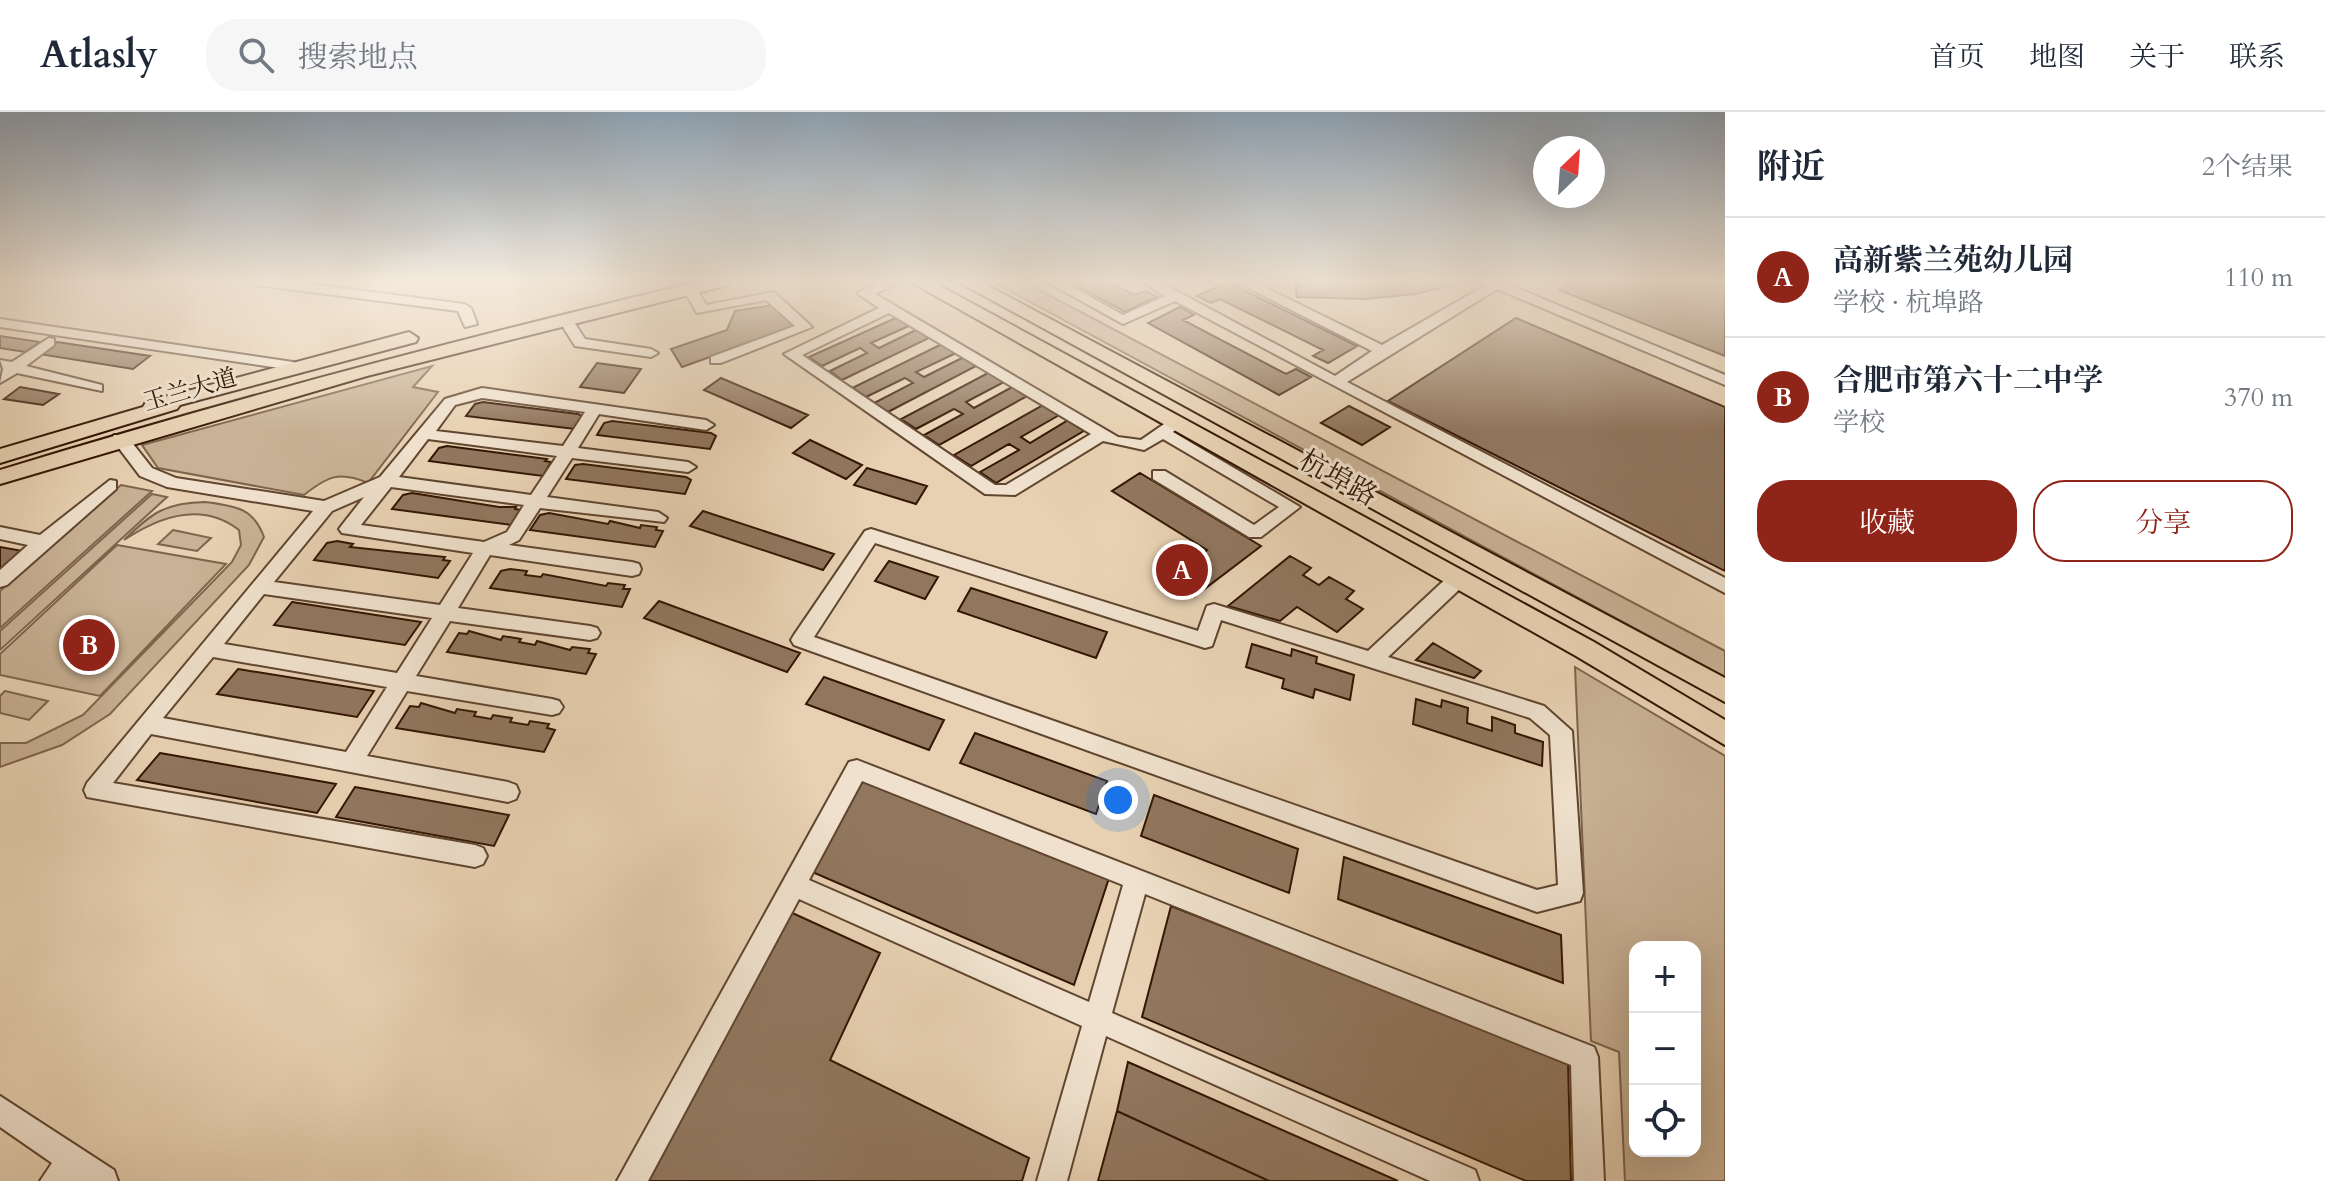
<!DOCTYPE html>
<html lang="zh">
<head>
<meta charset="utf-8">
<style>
	body { margin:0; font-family:Cardo,"Noto Serif SC",serif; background:#f6f6f7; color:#1f2937 }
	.controls { position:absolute; right:24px; bottom:24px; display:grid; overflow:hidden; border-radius:16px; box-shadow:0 8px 32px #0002 }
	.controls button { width:72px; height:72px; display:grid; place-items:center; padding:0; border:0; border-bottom:2px solid #e0e1e3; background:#fff; color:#1f2937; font:40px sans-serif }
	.compass { position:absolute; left:1533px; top:24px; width:72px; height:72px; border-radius:50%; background:#fff; box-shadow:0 8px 32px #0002; rotate:25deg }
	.you { position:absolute; left:1118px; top:688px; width:28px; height:28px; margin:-20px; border:6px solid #fff; border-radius:50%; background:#1a73e8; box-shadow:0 0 0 12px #1a73e833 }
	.badge { display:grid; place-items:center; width:52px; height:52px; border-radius:50%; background:#8f2418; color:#fff; font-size:26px; font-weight:700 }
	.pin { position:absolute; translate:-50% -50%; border:4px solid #fff; box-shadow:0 2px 8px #0006 }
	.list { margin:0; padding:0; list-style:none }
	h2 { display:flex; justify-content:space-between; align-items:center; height:104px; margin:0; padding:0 32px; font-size:34px }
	h2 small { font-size:26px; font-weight:400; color:#747a83 }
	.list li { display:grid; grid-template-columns:52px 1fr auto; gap:24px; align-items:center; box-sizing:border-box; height:120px; padding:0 32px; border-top:2px solid #e0e1e3 }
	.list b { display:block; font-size:30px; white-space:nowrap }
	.list p { margin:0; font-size:26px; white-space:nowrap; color:#747a83 }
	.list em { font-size:26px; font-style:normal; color:#747a83 }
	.actions { display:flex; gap:16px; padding:24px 32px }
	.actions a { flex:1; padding:18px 0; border:2px solid #8f2418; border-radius:32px; text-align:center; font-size:28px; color:#8f2418 }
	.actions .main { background:#8f2418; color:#fff }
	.icon { flex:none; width:44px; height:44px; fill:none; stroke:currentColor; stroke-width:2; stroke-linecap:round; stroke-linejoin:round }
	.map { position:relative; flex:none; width:1725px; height:1069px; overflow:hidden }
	header { display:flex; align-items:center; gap:48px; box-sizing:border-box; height:112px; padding:0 40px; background:#fff; border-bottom:2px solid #e0e1e3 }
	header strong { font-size:38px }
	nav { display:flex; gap:44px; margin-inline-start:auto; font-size:28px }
	.search { width:560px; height:72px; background:#f6f6f7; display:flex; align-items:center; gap:20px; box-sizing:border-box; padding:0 28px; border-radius:32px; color:#747a83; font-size:30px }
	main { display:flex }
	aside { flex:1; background:#fff }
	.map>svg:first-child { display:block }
	.green { fill:#c8b194; stroke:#7e644c; stroke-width:2; fill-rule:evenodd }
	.building { fill:#91775e; stroke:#331603; stroke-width:2 }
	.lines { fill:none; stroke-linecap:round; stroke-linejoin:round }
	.minor-casing { stroke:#60452f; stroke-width:4 }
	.major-casing { stroke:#331603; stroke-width:4 }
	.minor { fill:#efe1cd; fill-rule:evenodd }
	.major { fill:#e7d1b2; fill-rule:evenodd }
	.labels { text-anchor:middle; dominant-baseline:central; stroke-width:6; stroke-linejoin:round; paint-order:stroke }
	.far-street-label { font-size:24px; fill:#331603; stroke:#efe1cd }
	.street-label { font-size:28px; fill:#331603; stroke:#efe1cd }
</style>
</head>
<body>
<header>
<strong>Atlasly</strong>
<div class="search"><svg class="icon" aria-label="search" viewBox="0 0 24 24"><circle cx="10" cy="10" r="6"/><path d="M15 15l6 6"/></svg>搜索地点</div>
<nav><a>首页</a><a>地图</a><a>关于</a><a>联系</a></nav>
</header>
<main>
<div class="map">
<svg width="1725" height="1069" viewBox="0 0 1725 1069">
	<rect width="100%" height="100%" fill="#e7d1b2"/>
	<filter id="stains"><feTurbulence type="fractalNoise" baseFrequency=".0025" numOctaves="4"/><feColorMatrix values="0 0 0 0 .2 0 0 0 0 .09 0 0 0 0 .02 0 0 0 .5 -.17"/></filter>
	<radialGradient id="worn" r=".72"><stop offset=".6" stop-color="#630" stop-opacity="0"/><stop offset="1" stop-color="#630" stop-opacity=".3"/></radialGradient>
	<path class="green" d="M991 169H1022L1725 539V565Z
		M432 254 413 275 438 280 368 371C339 359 328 364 304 383L158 356 142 333Z
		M121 373 152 379 0 516V479Z
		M152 382 167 385 0 538V519Z
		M205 390C234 394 253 395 264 425L249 453 110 602 62 633 0 655V631H26L83 603 232 450 241 433 239 418C202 389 160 404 124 428 152 401 164 391 205 390Z
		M173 418 211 426 197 439 158 432Z
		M117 433 226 452 100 584 0 563V542Z
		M1575 555 1725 644V1069H1625L1619 940 1591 929ZM1635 835H1695V1039H1635Z
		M5 579 48 589 29 608 0 601V584Z"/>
	<path class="building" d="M1069 169H1108L1134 183 1145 179 1157 185 1125 200Z
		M1295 169H1445L1452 173 1416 182 1365 187 1297 185Z
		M1572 169H1725V244L1559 178Z
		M1227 170 1357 234 1328 251 1313 244 1323 238 1220 187 1211 191 1197 184Z
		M773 193 797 214 682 255 671 237 727 218 735 199Z
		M1180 195 1194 203 1183 208 1286 262 1296 257 1311 265 1279 283 1148 211Z
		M898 205 911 213 871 231 879 236 918 217 931 225 842 268 830 259 867 241 860 236 822 254 809 245Z
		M1516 206 1725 295V459L1388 289Z
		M0 224 40 230 25 240 0 236Z
		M57 230 150 244 133 257 39 242Z
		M942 232 956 241 916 260 924 265 964 245 978 253 888 300 874 291 913 271 905 266 866 285 852 276Z
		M597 251 641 257 624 281 580 275Z
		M990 260 1006 269 966 290 974 296 1014 274 1029 283 939 333 924 323 963 302 954 297 916 317 901 307Z
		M721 266 808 303 791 316 704 278Z
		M20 275 59 282 43 293 4 287Z
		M483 290 578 302 583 305 575 317 466 304 475 292Z
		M1045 292 1061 302 1021 325 1030 331 1070 307 1087 317 996 371 980 360 1019 338 1009 332 971 354 954 343Z
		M1349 294 1390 315 1362 333 1321 311Z
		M612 309 711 321 716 324 710 337 597 323 604 311Z
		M810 328 862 353 846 367 793 341Z
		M447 334 547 347 545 349 551 350 543 364 429 349 439 336Z
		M583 352 686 365 691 368 685 382 566 367 575 353Z
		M867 356 927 374 916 392 854 373Z
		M1140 361 1261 434 1194 485 1167 468 1207 438 1112 379Z
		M412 381 499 395H516L515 397 521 398 511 413 392 397 403 383Z
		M703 399 834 442 823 458 690 414Z
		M549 401 608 412 610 409 640 416 641 413 657 415 656 418 663 419 655 435 530 418 540 403Z
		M337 429 353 432 350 435 445 445 443 448 450 449 438 466 314 448 327 431Z
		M0 435 23 439 0 458Z
		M1290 444 1311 456 1303 463 1319 473 1329 465 1354 479 1346 487 1363 497 1337 520 1297 495 1280 509 1228 494Z
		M889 449 938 465 925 487 875 469Z
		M510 457 527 459 525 463 541 465 543 462 606 474 608 471 625 473 623 477H630L622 495 490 476 501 459Z
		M971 476 1107 520 1096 546 958 499Z
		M659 489 800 541 787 560 644 506Z
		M292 490 421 510 405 533 274 513Z
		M469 519 501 528 503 524 521 527 519 530 535 533 537 529 570 538 572 535 590 537 588 541 596 542 586 562 447 540 459 521 467 522Z
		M1433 531 1481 559 1474 566 1416 548Z
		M1252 532 1291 544 1292 537 1317 545 1316 551 1354 563 1350 588 1315 577 1313 586 1282 576 1284 567 1246 555Z
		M238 557 374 579 357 605 217 582Z
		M824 565 944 608 929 638 806 592Z
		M1416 587 1441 595 1442 588 1468 596 1467 611 1492 619V605L1515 613V621L1543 630 1542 654 1413 612Z
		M421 591 455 601 457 597 476 600 474 604 491 607 493 603 512 606 510 610 528 613 530 609 549 612 547 616 555 618 544 640 396 616 410 594 419 595Z
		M975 621 1107 669 1096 702 960 651Z
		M160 641 336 672 317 701 137 668Z
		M860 668 1109 766 1074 873 810 759Z
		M355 675 509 703 494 734 336 705Z
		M1154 683 1298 737 1289 781 1141 724Z
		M1344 745 1561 823 1563 871 1338 787Z
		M1171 794 1568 950 1571 1069H1526L1142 905Z
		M788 799 880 841 830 948 1029 1046 1022 1069H639Z
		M1128 950 1398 1069H1269L1117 999Z
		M1117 999 1269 1069H1098Z"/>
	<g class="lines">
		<g class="minor-casing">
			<path id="minor" d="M250 169H287L464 192 471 196 477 212 465 215 458 199 257 173Z
				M882 169H901L875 182 1118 325 1141 328 1167 310H1179L1181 313 1173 320 1300 395 1261 425H1249L1153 367V359H1165L1254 413 1279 395 1163 327 1144 338 1103 329 1015 383 985 382 784 242 879 196 857 181ZM889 201 1091 322 1006 373H995L802 243Z
				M1045 169H1062L1123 203 1165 184 1141 169H1158L1335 264 1372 239 1235 169H1252L1382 233 1486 173 1482 169H1509L1507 172 1725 263V273L1497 177 1347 270 1725 466V481L1175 189 1123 212Z
				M685 174H695L706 193 774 180 812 215 721 251H711V245L795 214 766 188 697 201 683 177Z
				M565 203 570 204 585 227 651 237 658 241 651 245 575 234 558 207Z
				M0 207 293 250 300 254 293 258 0 215Z
				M49 226 54 227V233L26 254 102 273V279L17 261 0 271 3 257 0 248 12 250Z
				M482 276 706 308 714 313 706 318 599 302 578 336 688 350 696 355 688 360 572 346 547 385 658 400 667 406 664 410 540 396 519 428 509 433 632 450 639 452 641 457 639 462 632 464 490 443 458 496 590 514 597 516 600 521 597 526 590 528 450 509 416 564 552 587 559 589 563 595 559 601 552 603 407 579 367 644 508 670 516 673 519 680 516 687 508 690 151 622 113 671 475 733 483 736 487 744 483 752 475 755 87 685 84 678 87 671 313 399 167 375 140 364 112 327 114 323H126L152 356 176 366 324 389 380 365 445 287ZM482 286 585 300 563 334 436 319 455 293ZM428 327 557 344 531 383 399 365ZM391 375 524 393 507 420 484 430 361 413ZM364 385 342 413 339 417 342 421 473 441 440 493 274 470 332 399ZM264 482 432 506 397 561 224 532ZM213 545 387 575 346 640 163 606Z
				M110 368 116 369V377L7 473 0 475V458L28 433 0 427V415L40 423Z
				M871 417 1198 519 1207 494 1214 492 1368 539 1451 462H1465L1467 467 1465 472 1388 545 1544 594 1572 619 1583 781 1580 789 1537 800 794 533 791 528 794 523 865 419ZM875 431 1205 536 1212 534 1221 508 1530 606 1550 623 1558 773 1537 778 814 525Z
				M857 648 1594 935 1598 945 1604 1069H1574L1571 953 1145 782 1112 901 1475 1058 1479 1069H1430L1106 924 1067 1069H1037L1082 914 799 787 648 1069H617L849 650ZM862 669 1123 773 1089 890 809 768Z
				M0 984 114 1058 118 1069H40L52 1051 0 1015Z"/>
		</g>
		<g class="major-casing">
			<path id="major" d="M702 169H732L729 173 367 264 0 372V358C232 287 466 225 702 169Z
				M909 169H931L1594 530 1725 608V633L1576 544Z
				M957 169H979L1725 566V590Z
				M409 220 418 226 416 230 180 293 177 297 0 351V337L143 295 146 290Z"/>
		</g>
		<use href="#minor" class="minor"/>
		<use href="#major" class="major"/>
	</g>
	<linearGradient id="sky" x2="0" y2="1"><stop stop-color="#8fa6ba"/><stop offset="0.53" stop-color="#f4eadc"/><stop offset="1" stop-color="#f4eadc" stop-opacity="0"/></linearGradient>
	<rect width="1725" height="319" fill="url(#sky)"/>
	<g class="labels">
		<g class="far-street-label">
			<text transform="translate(190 278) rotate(-16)">玉兰大道</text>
		</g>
		<g class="street-label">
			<text transform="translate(1338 366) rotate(29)">杭埠路</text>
		</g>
	</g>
	<rect width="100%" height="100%" filter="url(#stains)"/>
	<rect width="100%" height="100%" fill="url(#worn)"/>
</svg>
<div class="controls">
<button>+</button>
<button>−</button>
<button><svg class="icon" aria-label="locate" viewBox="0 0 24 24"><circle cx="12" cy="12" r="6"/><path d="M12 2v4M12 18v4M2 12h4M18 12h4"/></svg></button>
</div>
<svg class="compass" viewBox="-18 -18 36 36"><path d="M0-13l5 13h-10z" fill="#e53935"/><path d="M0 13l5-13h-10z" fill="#747a83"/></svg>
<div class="you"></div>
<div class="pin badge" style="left:1182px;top:458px">A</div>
<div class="pin badge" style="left:89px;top:533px">B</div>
</div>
<aside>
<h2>附近<small>2个结果</small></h2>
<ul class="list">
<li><span class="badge">A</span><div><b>高新紫兰苑幼儿园</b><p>学校 · 杭埠路</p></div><em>110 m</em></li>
<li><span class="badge">B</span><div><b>合肥市第六十二中学</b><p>学校</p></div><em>370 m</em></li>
</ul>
<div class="actions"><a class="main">收藏</a><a>分享</a></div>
</aside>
</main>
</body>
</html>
